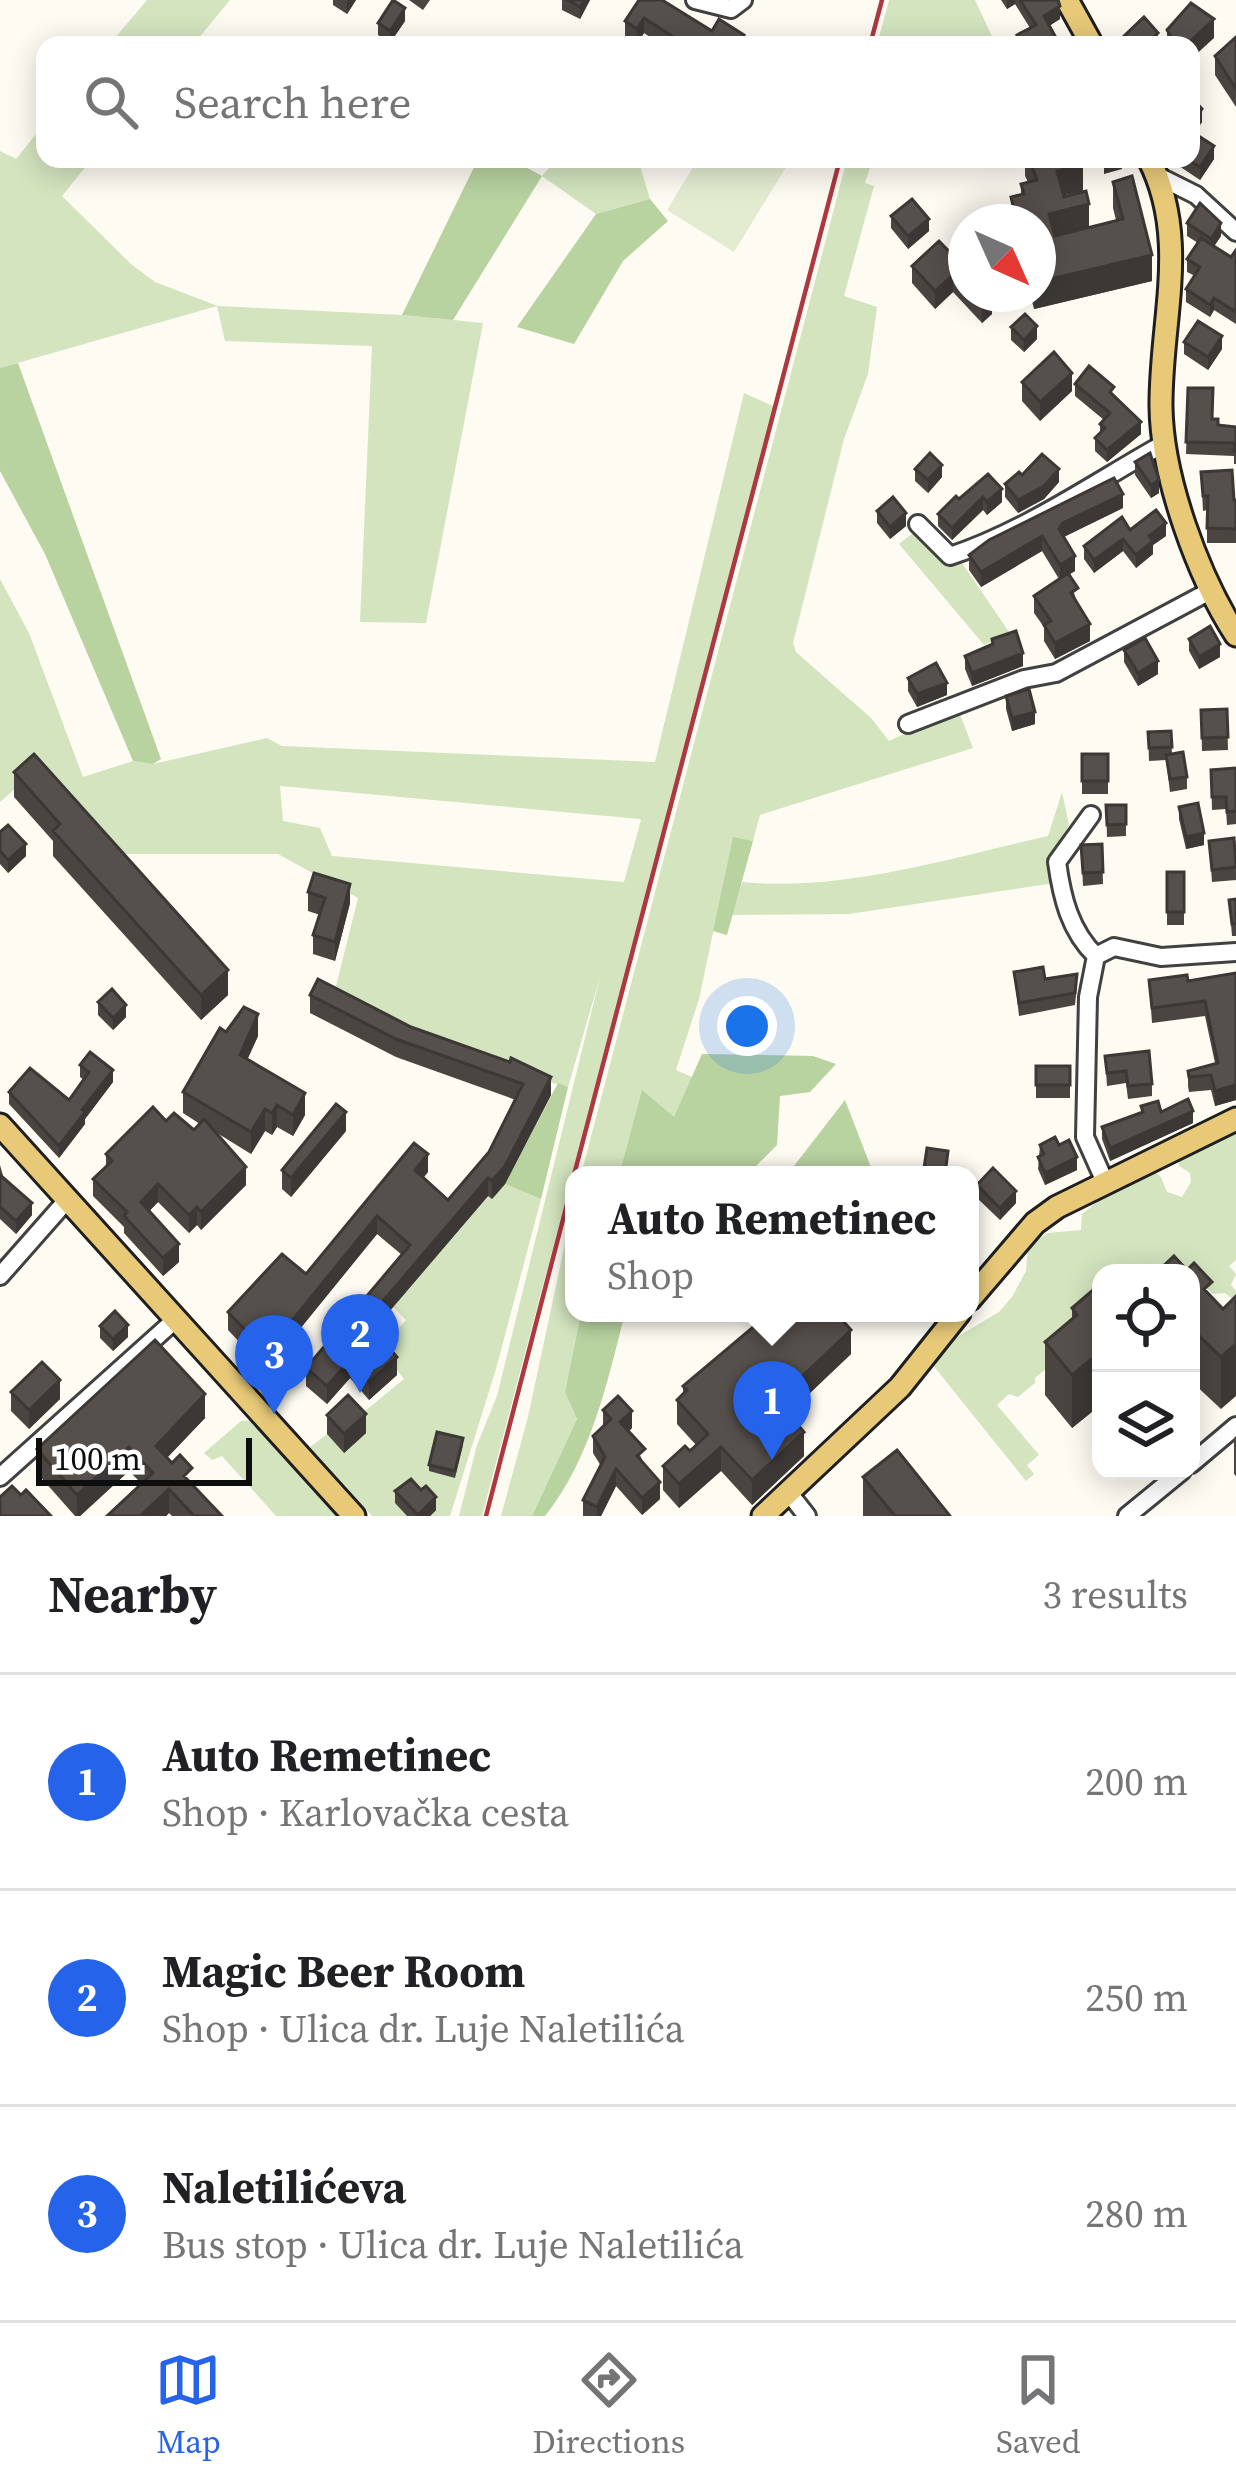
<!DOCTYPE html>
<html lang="en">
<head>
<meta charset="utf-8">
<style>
	body { margin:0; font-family:"Source Serif 4",serif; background:#f6f6f6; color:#202124 }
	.controls { position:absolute; right:36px; bottom:36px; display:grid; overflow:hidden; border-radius:24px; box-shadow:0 6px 30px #0003 }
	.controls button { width:108px; height:108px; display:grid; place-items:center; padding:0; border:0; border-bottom:3px solid #e0e0e0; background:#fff; color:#202124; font:60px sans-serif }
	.compass { position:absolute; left:948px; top:204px; width:108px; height:108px; border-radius:50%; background:#fff; box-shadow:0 6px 30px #0003; rotate:135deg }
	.scale { position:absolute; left:36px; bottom:30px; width:216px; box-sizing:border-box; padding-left:12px; border:6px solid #0e0e0e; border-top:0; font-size:33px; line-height:42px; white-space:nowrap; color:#0e0e0e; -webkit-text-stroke:9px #fff; paint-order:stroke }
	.you { position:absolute; left:747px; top:1026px; width:42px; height:42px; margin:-30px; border:9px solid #fff; border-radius:50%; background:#1a73e8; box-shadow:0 0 0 18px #1a73e833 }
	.badge { display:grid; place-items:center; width:78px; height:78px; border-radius:50%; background:#2563eb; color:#fff; font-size:39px; font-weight:700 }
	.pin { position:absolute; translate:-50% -99px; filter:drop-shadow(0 3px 6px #0008) }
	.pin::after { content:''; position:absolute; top:63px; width:42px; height:36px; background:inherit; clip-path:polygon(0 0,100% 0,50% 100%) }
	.popup { position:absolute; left:565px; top:1166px; width:414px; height:156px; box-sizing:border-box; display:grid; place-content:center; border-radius:24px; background:#fff; filter:drop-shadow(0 3px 9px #0005); font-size:39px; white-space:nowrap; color:#757577 }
	.popup b { font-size:45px; color:#202124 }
	.popup::after { content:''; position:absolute; left:50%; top:100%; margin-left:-24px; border:24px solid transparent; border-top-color:#fff }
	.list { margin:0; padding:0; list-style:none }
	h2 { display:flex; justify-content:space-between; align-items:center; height:156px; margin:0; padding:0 48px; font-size:51px }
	h2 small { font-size:39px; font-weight:400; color:#757577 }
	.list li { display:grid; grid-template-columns:78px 1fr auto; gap:36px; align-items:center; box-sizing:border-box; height:216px; padding:0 48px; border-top:3px solid #e0e0e0 }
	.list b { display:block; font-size:45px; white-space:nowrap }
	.list p { margin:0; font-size:39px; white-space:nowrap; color:#757577 }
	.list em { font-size:39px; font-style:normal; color:#757577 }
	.icon { flex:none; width:66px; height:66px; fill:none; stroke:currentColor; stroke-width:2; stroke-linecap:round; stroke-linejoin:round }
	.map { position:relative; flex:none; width:1236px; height:1516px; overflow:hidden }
	.search { position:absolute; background:#fff; box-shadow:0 6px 30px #0003; left:36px; right:36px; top:36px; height:132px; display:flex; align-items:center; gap:30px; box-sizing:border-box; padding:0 42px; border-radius:24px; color:#757577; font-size:45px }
	.sheet { height:804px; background:#fff }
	nav { display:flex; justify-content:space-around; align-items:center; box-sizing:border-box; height:168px; border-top:3px solid #e0e0e0; background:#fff; font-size:33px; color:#757577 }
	nav a { display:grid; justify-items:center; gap:6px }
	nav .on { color:#2563eb }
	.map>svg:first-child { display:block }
	.green { fill:#d3e4bf; fill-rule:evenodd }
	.forest { fill:#b8d2a0 }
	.pitch { fill:#e3ecd0 }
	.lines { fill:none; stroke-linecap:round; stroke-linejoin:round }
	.minor-casing { stroke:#414141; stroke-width:22 }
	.major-casing { stroke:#1f1f1f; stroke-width:27 }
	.minor { stroke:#fff; stroke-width:16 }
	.major { stroke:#e7c978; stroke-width:21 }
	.rail { stroke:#ad3840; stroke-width:4.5 }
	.wall { fill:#4a4541 }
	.shaded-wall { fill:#3c3835 }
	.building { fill:#56504c; stroke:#3c3835; stroke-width:3 }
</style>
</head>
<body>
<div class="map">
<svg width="1236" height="1516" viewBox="0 0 1236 1516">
	<rect width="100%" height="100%" fill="#fdfbf2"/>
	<path class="green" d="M147 0H230L193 45H109Z
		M889 0H975L996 45H877Z
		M45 123V159H92L62 196 132 265 155 282 218 306 402 315 483 323 426 623 360 622 372 346 225 341 217 306 0 368V151L16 159Z
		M557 159H638L650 199 596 214 542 176Z
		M847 159H873L865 183 874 186 844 296 877 307 868 374 844 439 793 643 796 652 871 718 889 741 958 709 973 748 760 815 753 841 733 838 699 999 676 1070 692 1077 674 1118 642 1091 619 1175H581Z
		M744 393 775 407 482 1516H459L477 1445 497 1396 600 977 568 1087 450 1056 333 998 358 898 278 854H120L42 765 0 802V579L29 633 83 777 133 761 153 764 267 738 282 746 655 762ZM280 786 640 819 641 820 624 882 332 856 320 828 283 821Z
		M918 529 960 560 1009 632 984 645 899 544Z
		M1062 792 1069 825 1054 853 1055 883 849 914 732 915 742 882C844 892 949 858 1048 836Z
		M1236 1128V1260L1229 1266 1236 1274 1231 1285 1236 1291V1302L1225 1293 1213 1294 1191 1273H1101V1331L1084 1337 1035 1378V1383L1018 1397 1009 1394 997 1405 1039 1455 1027 1465 1034 1474 1026 1481 932 1364 952 1340 999 1312 1012 1297 1026 1271 1028 1246 1048 1233 1081 1230 1082 1214 1107 1194 1155 1172 1161 1177 1167 1192 1182 1197 1191 1182 1190 1173 1179 1166V1158Z
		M505 1184 541 1199 496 1369 450 1516H372L310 1447 327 1434 344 1452 354 1420 404 1379 384 1354V1344L406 1320 393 1307 488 1196 492 1198Z
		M574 1201V1313H581L565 1392 577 1419 532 1516H501L528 1417Z
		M253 1420 336 1513 339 1516H276L222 1456 212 1460 204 1453 241 1421Z"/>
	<path class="forest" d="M478 159H511L542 176 453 320 402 315Z
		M650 199 668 221 623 261 574 344 517 327 596 214Z
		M18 363 161 759 153 764 133 761 45 554 0 471V368Z
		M733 837 753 841 727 935 713 931Z
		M702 1054 813 1056 836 1064 810 1092 780 1096 777 1145 747 1175H619L642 1090 674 1117Z
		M558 1083 568 1087 541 1199 505 1184Z
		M845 1100 874 1175H787Z
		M581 1313H625C607 1383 591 1458 545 1516H532L577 1419 565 1392Z"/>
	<path class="pitch" d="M698 159H791L734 252 667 210Z"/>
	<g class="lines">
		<g class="minor-casing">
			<path id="minor" d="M695 0 731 9 743 0
				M1158 176 1196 195 1236 232
				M918 524 950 556C1026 531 1095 482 1165 443
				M908 724 1024 679 1056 673 1210 591
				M1091 815 1057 862C1062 898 1070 931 1096 956L1088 997 1085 1137 1105 1182
				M1096 956 1114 947 1161 957 1236 952
				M0 1276 67 1200
				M1191 1464 1236 1426
				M0 1477 175 1320
				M789 1493 807 1516
				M1127 1516 1182 1471"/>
		</g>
		<g class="major-casing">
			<path id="major" d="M1067 0 1092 45
				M1149 159C1190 239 1160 322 1161 407 1162 478 1198 576 1236 635
				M0 1125 354 1516
				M970 1299 1035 1223 1057 1207 1236 1119
				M763 1516 900 1387 959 1313"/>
		</g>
		<use href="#minor" class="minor"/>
		<use href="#major" class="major"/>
		<path class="rail" d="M870 45 882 0
			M574 1175 840 159
			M486 1516 574 1177"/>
	</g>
	<path class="wall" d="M333 0H356L347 14 333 5Z
		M409 0H430L423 10Z
		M562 0H590L580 19 562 10Z
		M639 0 712 31 744 45H662L644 33 637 44 625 37V21Z
		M1001 0H1058L1060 19 1049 26 1060 45H1017V35L1030 28 1015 4 1007 9Z
		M405 21 390 43 378 35V23Z
		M1167 30 1214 38 1191 45H1167Z
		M1236 37V107L1215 75V56Z
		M1191 97 1202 122 1195 132 1191 129Z
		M1025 159H1082L1083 191 1063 195 1089 227 1116 220 1113 208V182L1152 281 1034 309 1030 294H1038V222H1011V197L1021 194V184L1028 182 1025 176Z
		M1176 159H1214L1200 180 1176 164Z
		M891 216 929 231 908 249 891 228Z
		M1187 223 1221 236 1214 246 1231 257 1236 250V324L1214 310 1210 317 1186 302V289L1195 276 1187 272V259L1198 243 1187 236Z
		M912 266 966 269V294H990L992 314 982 323 953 292 935 309 912 283Z
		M1011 327 1037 339 1024 352 1011 340Z
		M1184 342 1222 349 1208 370 1184 354Z
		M1022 382 1072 391 1040 421 1022 401Z
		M1075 384 1114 395 1141 434 1107 462 1095 451V438L1100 433V424L1104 420 1075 396Z
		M1188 388 1218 425 1236 427V464H1234V456L1186 454Z
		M1135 462 1159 493 1151 498 1135 475Z
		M915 469 942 477 928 493 915 481Z
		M1201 472 1236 500V543H1207V510L1203 511Z
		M988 474 1002 502 987 515 983 510 952 540 938 526V514L959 499Z
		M1022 475 1059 482 1044 499 1018 513 1005 497V484Z
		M1123 508 1064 537 1075 571 1068 575 1090 641 1055 659 1044 641V627L1034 613V596L1059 579 1042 551 981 587 969 570V555Z
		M877 511 906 526 890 539 877 523Z
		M1130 530 1166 536 1153 545V554L1136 568 1123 551 1094 573 1084 559V546Z
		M992 639 1023 666 972 686 965 669V656L992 645Z
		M1189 639 1220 657 1199 669 1189 651Z
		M1124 650 1158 674 1138 686 1124 662Z
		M908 678 947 695 917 707 908 691Z
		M1006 696 1035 724 1012 731 1006 709Z
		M1227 709 1228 750 1202 751 1201 710Z
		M1171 731 1172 754 1187 777V789L1170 792 1166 760 1149 761 1148 732Z
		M1082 754H1108V794H1082Z
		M1236 768V824L1227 825 1226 809 1212 810 1211 770Z
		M14 772 228 995 201 1020 53 856V841L14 797Z
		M1106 805H1126V836L1107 837Z
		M1179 807 1204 845 1186 849 1179 819Z
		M0 832 26 856 8 873 0 864Z
		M1209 841 1236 856V880L1212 882Z
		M1102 844 1103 884 1083 886 1081 845Z
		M1167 872H1184V925H1167Z
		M308 892 350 903 335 961 313 954V935L320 915 308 911Z
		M1236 899V936H1232L1229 900Z
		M1014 972 1077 986 1075 1005 1019 1016Z
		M1236 973V1100L1215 1106 1211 1090 1189 1092 1188 1086V1071L1215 1063 1205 1016 1152 1023 1149 980 1188 981Z
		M310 995 411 1027 551 1095 505 1184 492 1199 488 1196 373 1330 397 1375 369 1400 350 1378 327 1404 306 1386V1368L402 1255 377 1234 260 1378 245 1366V1348L228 1330V1312L306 1274 428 1172 423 1178 448 1200 489 1152 516 1100 396 1057 310 1013Z
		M98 1002 126 1017 113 1030 98 1015Z
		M226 1032 258 1036 247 1059 305 1115 293 1136 277 1127 272 1135 265 1131 251 1154 217 1133 246 1185 201 1230 197 1225 189 1233 158 1202 149 1211 179 1262 163 1276 124 1233V1227L93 1196V1179L106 1167V1154L166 1121 194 1130 200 1124 183 1113V1092Z
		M1105 1056 1152 1084V1096L1128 1099 1126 1083 1107 1086Z
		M80 1065 113 1082 85 1119V1124L59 1158 9 1104V1092L69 1100 84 1080 80 1077Z
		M1036 1066H1070V1098H1036Z
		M1141 1106 1193 1123 1110 1161 1102 1139V1127L1141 1112Z
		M346 1131 291 1197 282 1189V1170Z
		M1040 1145H1059L1077 1170 1045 1185 1038 1169Z
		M0 1165 4 1179 32 1215 16 1234 0 1219Z
		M977 1185 1016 1203 1000 1220 977 1198Z
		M1191 1273 1223 1309 1221 1409 1191 1381Z
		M1101 1286V1458L1098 1455V1407L1072 1428 1045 1395V1342L1072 1319V1308Z
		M100 1326 128 1337 113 1351 100 1338Z
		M851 1354 789 1413 804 1456 752 1505 721 1471 679 1508 663 1490V1466L696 1445 677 1424V1400L683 1394V1386Z
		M11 1392 60 1399 29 1429 11 1411Z
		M603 1410 632 1428 629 1431 660 1499 642 1515 616 1486 601 1516H583V1500L601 1466 593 1453V1436L603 1426Z
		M327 1415 366 1433 344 1453 327 1434Z
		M205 1418 167 1458 222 1516H172L169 1513 166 1516H107L142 1484 129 1471 80 1516H75L37 1473V1449Z
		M1236 1436V1476L1234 1474V1438Z
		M463 1445 455 1478 429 1471V1465Z
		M863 1477 950 1516H863Z
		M395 1491 436 1510 430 1516H407L395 1503Z"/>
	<path class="shaded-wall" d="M348 0H356L347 14V2Z
		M584 0H590L580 19V7Z
		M1007 0H1015V4L1007 9Z
		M1060 6V19L1044 29V16Z
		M405 8V21L390 43V31Z
		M644 18V33L637 44V29Z
		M1214 19V38L1191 59V45H1186Z
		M1158 33V45H1147V43Z
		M1202 109V122L1195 132V119Z
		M1214 146V159L1200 180V167Z
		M1113 159H1122V169L1104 174V162Z
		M1083 164V191L1057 197V171Z
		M1089 204V230L1049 240V214Z
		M929 219V231L908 249V236Z
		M1221 223V236L1211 251V239Z
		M1152 255V281L1034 309V294H1038V282Z
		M953 275V292L935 309V291Z
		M992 296V314L982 323V305Z
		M1214 298V310L1210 317V305Z
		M1037 326V339L1024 352V340Z
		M1222 336V349L1208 370V357Z
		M1072 373V391L1040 421V402Z
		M1141 422V434L1107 462V450Z
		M942 465V477L928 493V480Z
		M1059 469V482L1044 499 1018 513V500Z
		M1159 480V493L1151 498V485Z
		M1002 489V502L987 515V502Z
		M1123 494V508L1063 537 1059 529 1063 523Z
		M983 497V510L952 540V528Z
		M906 513V526L890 539V527Z
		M1166 523V536L1153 545V554L1136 568V555L1149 536Z
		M1042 536V551L981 587V572Z
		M1123 539V551L1094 573V560Z
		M1075 556V571L1060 580V565Z
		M1090 624V641L1055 659V643Z
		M1220 644V657L1199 669V657Z
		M1023 653V666L972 686V673Z
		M1158 661V674L1138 686V673Z
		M947 683V695L917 707V694Z
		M1035 712V724L1012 731V718Z
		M1204 833V845L1186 849V837Z
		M26 844V856L8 873V860Z
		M350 884V903L335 961V942Z
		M228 970V995L201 1020V995Z
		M126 1005V1017L113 1030V1018Z
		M258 1014V1036L240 1076V1055Z
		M113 1070V1082L85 1119V1124L59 1158V1146L82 1110Z
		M551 1077V1095L505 1184 492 1199V1181Z
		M1236 1085V1100L1215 1106V1091Z
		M305 1093V1115L293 1136V1115Z
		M277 1105V1127L272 1135V1113Z
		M265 1109V1131L251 1154V1132Z
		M1193 1111V1123L1110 1161V1148Z
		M346 1112V1131L291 1197V1178Z
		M428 1154V1172L415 1188V1170Z
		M1077 1157V1170L1045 1185V1173Z
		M246 1167V1185L201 1230V1212Z
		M488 1178V1196L366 1339V1321Z
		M158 1184V1202L141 1220V1202Z
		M1016 1191V1203L1000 1220V1208Z
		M32 1203V1215L16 1234V1221Z
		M197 1207V1225L189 1233V1215Z
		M377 1216V1234L260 1378V1360Z
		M179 1244V1262L163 1276V1258Z
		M128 1325V1337L113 1351V1339Z
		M851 1330V1354L777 1424V1400Z
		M1236 1344V1396L1221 1409V1357Z
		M1098 1354V1407L1072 1428V1375Z
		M397 1357V1375L369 1400V1382Z
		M350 1360V1378L327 1404V1386Z
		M60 1380V1399L29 1429V1410Z
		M205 1394V1418L156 1469V1446Z
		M632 1411V1428L620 1439V1422Z
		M366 1414V1433L344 1453V1434Z
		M804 1432V1456L752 1505V1480Z
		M129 1447V1471L80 1516H77V1495Z
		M721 1447V1471L679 1508V1484Z
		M616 1469V1486L601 1516H597V1507Z
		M660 1482V1499L642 1515V1498Z
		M169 1489V1513L166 1516H140Z
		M436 1497V1510L430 1516H418Z"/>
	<path class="building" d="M393 0 405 8 390 31 378 23Z
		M568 0H584L580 7Z
		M639 0H662L712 31 719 19 744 35 738 45H686L644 18 637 29 625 21Z
		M1020 0H1058L1060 6 1044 16 1060 45H1023L1017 35 1036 25Z
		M1191 3 1214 19 1186 45H1176L1167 30Z
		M1144 17 1158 33 1147 43 1149 45H1132L1124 36Z
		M1236 37V89L1215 56Z
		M1191 97 1202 109 1195 119 1191 117Z
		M1191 131 1214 146 1200 167 1187 159H1191Z
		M1029 159H1081L1083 164 1057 171 1064 197 1086 191 1089 204 1049 214 1055 236 1123 219 1113 182 1132 176 1152 255 1038 282V222H1017L1011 197 1024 194 1021 184 1037 180Z
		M912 199 929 219 908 236 891 216Z
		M1200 203 1221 223 1211 239 1187 223Z
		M1201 238 1231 257 1236 250V312L1214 298 1210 305 1186 289 1200 267 1187 259Z
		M939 241 966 269V288L953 275 935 291 912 266Z
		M971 294H990L992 296 982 305Z
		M1025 314 1037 326 1024 340 1011 327Z
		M1198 321 1222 336 1208 357 1184 342Z
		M1054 352 1072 373 1040 402 1022 382Z
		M1089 366 1114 387 1110 392 1141 422 1107 450 1095 438 1105 428 1100 424 1110 413 1075 384Z
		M1188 388H1213L1212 419H1218V425L1236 427V451H1234L1235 443 1186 442Z
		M930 453 942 465 928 480 915 469Z
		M1150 453 1159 480 1151 485 1135 462Z
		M1042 454 1059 469 1044 486 1018 500 1005 484 1019 472 1022 475Z
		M1232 470 1234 500H1236V529L1207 528 1208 496H1203L1201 472Z
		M988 474 1002 489 987 502 983 497 952 528 938 514 956 496 959 499Z
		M1114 478 1123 494 1063 523 1059 529 1075 556 1060 565 1042 536 981 572 969 555 989 540Z
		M893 497 906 513 890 527 877 511Z
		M1156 510 1166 523 1149 536 1153 541 1136 555 1123 539 1094 560 1084 546 1122 517 1130 530Z
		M1068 573 1078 588 1071 593 1090 624 1055 643 1044 625 1051 621 1034 596Z
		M1210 626 1220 644 1199 657 1189 639Z
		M1016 631 1023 653 972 673 965 656 993 644 992 639Z
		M1145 638 1158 661 1138 673 1124 650Z
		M936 663 947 683 917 694 908 678Z
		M1029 689 1035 712 1012 718 1006 696Z
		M1227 709 1228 737 1202 738 1201 710Z
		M1171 731 1172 747 1149 748 1148 732Z
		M1183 752 1187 777 1170 779 1166 755Z
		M34 754 228 970 201 995 53 831 60 824 14 772Z
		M1082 754H1108V781H1082Z
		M1236 768V811L1227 812 1226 797H1212L1211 770Z
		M1198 803 1204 833 1186 837 1179 807Z
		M1106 805H1126V824L1107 825Z
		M8 825 26 844 8 860 0 851V832Z
		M1234 838 1236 867 1212 870 1209 841Z
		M1102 844 1103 872 1083 873 1081 845Z
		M1167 872H1184V912H1167Z
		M314 873 350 884 335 942 313 935 325 898 308 892Z
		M1236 899V923L1232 924 1229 900Z
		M1043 967 1045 979 1077 974 1075 993 1019 1003 1014 972Z
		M1236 973V1085L1215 1091 1211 1075 1189 1077 1188 1071 1218 1063 1205 1001 1152 1008 1149 980 1187 975 1188 981Z
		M318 979 411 1027 510 1062 511 1058 551 1077 505 1166 492 1181 488 1178 366 1321 397 1357 369 1382 350 1360 327 1386 306 1368 410 1245 377 1216 260 1360 245 1348 253 1338 228 1312 282 1254 306 1274 414 1143 428 1154 415 1170 448 1200 489 1152 523 1084 396 1039 310 995Z
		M112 989 126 1005 113 1018 98 1002Z
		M244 1007 258 1014 240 1055 305 1093 293 1115 277 1105 272 1113 265 1109 251 1132 183 1092 220 1028 226 1032Z
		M1149 1051 1152 1084 1128 1086 1126 1071 1107 1073 1105 1056Z
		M90 1052 113 1070 82 1110 85 1112 59 1146 9 1092 30 1068 69 1100 89 1072 80 1065Z
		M1036 1066H1070V1085H1036Z
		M1188 1099 1193 1111 1110 1148 1102 1127 1143 1112 1141 1106 1158 1101 1161 1112Z
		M336 1104 346 1112 291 1178 282 1170Z
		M153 1107 166 1121 174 1113 194 1130 204 1119 246 1167 201 1212 197 1207 189 1215 158 1184 141 1202 179 1244 163 1258 124 1216 127 1212 93 1179 112 1161 106 1154Z
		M1055 1137 1059 1145 1069 1140 1077 1157 1045 1173 1038 1157 1044 1154 1040 1145Z
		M927 1148 948 1151 945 1175H923Z
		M993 1168 1016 1191 1000 1208 977 1185Z
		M0 1175 32 1203 16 1221 0 1207Z
		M1174 1256 1187 1270 1194 1263 1212 1282 1204 1289 1223 1309 1236 1296V1344L1221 1357 1191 1328V1273H1156Z
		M1100 1284 1101 1358 1098 1354 1072 1375 1045 1342 1077 1315 1072 1308Z
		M115 1311 128 1325 113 1339 100 1326Z
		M770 1313H836L851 1330 777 1400 804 1432 752 1480 721 1447 679 1484 663 1466 685 1446 690 1451 708 1434 677 1400 687 1390 683 1386Z
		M155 1340 205 1394 156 1446 172 1463 180 1455 192 1468 184 1476 222 1516H194L169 1489 140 1516H107L153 1473 129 1447 77 1495 37 1449Z
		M42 1362 60 1380 29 1410 11 1392Z
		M348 1395 366 1414 344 1434 327 1415Z
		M618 1396 632 1411 620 1422 645 1449 637 1456 660 1482 642 1498 616 1469 597 1507 583 1500 605 1457 593 1436 611 1419 603 1410Z
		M437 1432 463 1438 455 1471 429 1465Z
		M897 1450 950 1516H895L863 1477Z
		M411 1479 421 1490 426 1486 436 1497 418 1515 395 1491Z
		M12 1486 21 1495 26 1490 51 1516H0V1497Z"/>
</svg>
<div class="controls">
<button><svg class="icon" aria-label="locate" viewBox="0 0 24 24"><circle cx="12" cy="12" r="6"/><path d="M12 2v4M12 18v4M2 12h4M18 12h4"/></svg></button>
<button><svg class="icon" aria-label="layers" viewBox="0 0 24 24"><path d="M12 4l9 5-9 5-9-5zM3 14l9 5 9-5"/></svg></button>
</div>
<svg class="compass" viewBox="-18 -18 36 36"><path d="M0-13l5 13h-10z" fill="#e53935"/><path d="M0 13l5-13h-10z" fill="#757577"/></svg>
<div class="scale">100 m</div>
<div class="you"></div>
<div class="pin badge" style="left:772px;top:1460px">1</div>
<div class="popup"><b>Auto Remetinec</b>Shop</div>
<div class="pin badge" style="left:360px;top:1393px">2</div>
<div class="pin badge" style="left:274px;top:1414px">3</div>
<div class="search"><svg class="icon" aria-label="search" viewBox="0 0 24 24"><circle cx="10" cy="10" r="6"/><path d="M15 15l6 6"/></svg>Search here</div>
</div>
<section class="sheet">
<h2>Nearby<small>3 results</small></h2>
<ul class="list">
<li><span class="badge">1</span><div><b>Auto Remetinec</b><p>Shop · Karlovačka cesta</p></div><em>200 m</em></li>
<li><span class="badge">2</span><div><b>Magic Beer Room</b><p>Shop · Ulica dr. Luje Naletilića</p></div><em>250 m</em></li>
<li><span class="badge">3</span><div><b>Naletilićeva</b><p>Bus stop · Ulica dr. Luje Naletilića</p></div><em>280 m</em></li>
</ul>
</section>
<nav>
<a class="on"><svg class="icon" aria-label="map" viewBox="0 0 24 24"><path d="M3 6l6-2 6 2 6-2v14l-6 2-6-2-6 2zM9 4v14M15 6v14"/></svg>Map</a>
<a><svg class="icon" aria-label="directions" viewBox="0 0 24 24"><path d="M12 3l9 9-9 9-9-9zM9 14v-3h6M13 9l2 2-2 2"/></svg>Directions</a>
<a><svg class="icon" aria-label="saved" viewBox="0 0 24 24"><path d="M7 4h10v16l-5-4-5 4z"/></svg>Saved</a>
</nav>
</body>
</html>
